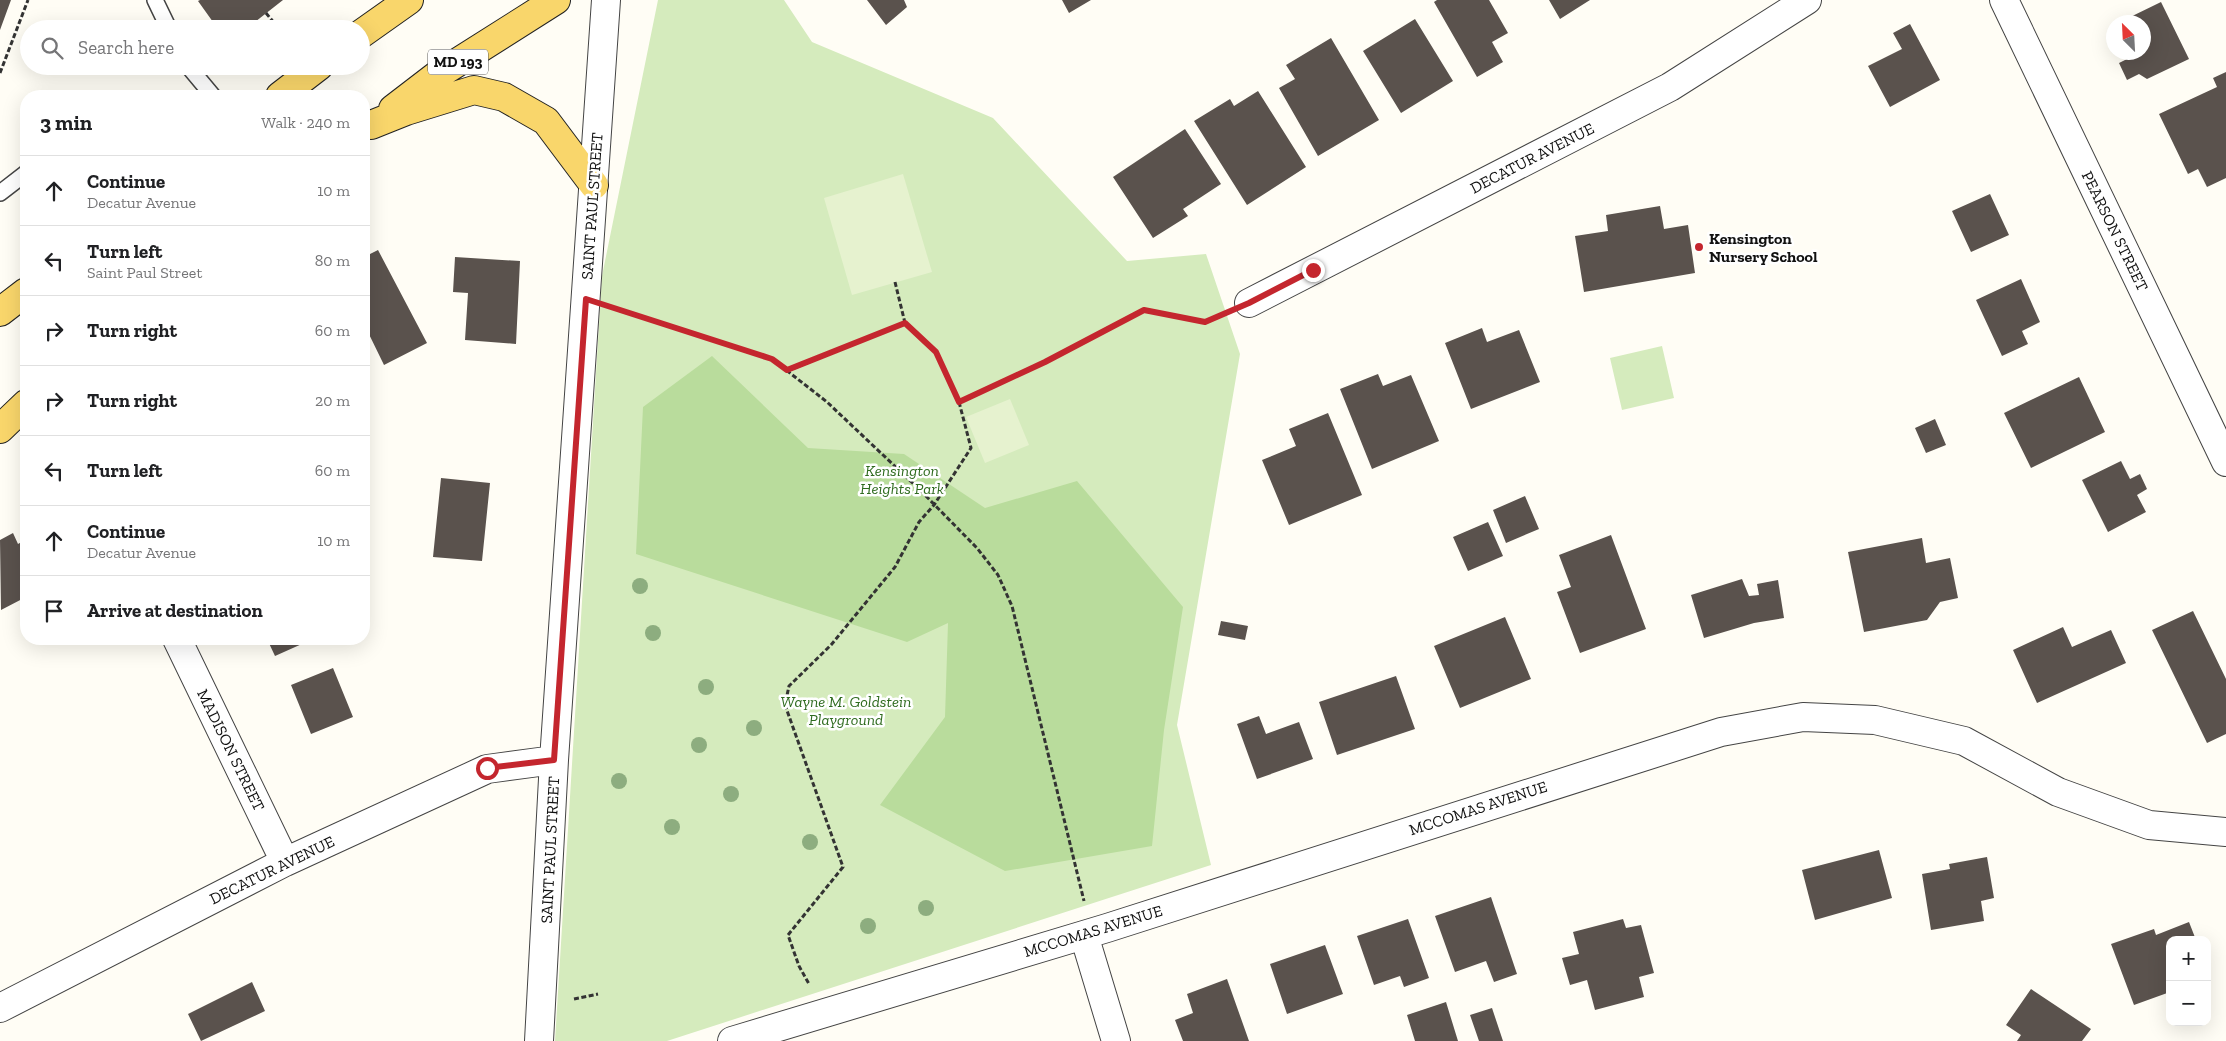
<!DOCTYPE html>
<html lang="en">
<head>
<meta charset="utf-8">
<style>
	body { margin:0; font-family:"Zilla Slab",serif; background:#f6f6f6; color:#202124 }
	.controls { position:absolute; right:15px; bottom:15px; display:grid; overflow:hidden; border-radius:10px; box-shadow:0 5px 20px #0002 }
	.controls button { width:45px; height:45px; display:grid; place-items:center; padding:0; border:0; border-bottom:1px solid #e0e0e0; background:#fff; color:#202124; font:25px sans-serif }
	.compass { position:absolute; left:2106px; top:15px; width:45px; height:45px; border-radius:50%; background:#fff; box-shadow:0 5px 20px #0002; rotate:336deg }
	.stop { position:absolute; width:15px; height:15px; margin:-11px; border:4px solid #c4262e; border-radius:50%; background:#fff }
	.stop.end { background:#c4262e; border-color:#fff; box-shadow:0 1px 5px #0008 }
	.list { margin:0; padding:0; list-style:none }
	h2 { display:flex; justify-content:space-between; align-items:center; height:65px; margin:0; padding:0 20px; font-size:21px }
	h2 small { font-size:16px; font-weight:400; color:#757577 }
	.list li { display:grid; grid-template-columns:32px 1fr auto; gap:15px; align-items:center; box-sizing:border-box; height:70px; padding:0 20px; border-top:1px solid #e0e0e0 }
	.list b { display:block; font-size:19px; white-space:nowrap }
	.list p { margin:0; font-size:16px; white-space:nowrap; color:#757577 }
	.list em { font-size:16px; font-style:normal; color:#757577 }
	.icon { flex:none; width:28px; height:28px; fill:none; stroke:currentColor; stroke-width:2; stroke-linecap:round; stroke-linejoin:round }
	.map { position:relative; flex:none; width:2226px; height:1041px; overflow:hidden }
	.search { position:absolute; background:#fff; box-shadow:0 5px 20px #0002; left:20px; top:20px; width:350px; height:55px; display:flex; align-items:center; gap:12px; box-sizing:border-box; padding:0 18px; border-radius:28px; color:#757577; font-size:19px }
	.panel { position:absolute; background:#fff; box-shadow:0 5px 20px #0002; left:20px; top:90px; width:350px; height:555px; border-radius:20px }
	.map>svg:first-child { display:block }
	.green { fill:#d5ebbd }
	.forest { fill:#b9dc9c }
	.pitch { fill:#e6f2cf }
	.building { fill:#5a524d }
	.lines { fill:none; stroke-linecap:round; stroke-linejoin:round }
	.service-casing { stroke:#444; stroke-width:18 }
	.minor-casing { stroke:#444; stroke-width:30 }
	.primary-casing { stroke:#222; stroke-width:30 }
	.path { stroke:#333; stroke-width:3; stroke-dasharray:5 2.5; stroke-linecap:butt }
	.service { stroke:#fff; stroke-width:15 }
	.minor { stroke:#fff; stroke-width:28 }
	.primary { stroke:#f9d66b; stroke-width:28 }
	.tree { fill:#8dad7f }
	.route { stroke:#c4262e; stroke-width:6 }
	.poi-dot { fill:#c4262e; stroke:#fff; stroke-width:2 }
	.labels { text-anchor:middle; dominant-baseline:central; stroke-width:5; stroke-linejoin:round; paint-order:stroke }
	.shield { fill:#fff; stroke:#585858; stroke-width:1 }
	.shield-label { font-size:15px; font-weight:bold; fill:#111 }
	.street-label { font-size:16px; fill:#111; stroke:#fff }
	.poi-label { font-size:16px; font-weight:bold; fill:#111; stroke:#fff; text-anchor:start }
	.park-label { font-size:16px; font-style:italic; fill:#2f6b1f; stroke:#fff }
</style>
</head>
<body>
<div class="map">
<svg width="2226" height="1041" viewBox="0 0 2226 1041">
	<rect width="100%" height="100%" fill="#fffdf5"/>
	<path class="green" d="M658 0H784L812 42 993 118 1127 261 1206 254 1240 354 1177 725 1211 865 667 1041H555L602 276Z
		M1662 346 1674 398 1622 410 1610 358Z"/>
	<path class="forest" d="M712 356 808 448 904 454 985 508 1077 481 1183 607 1164 730 1152 846 1005 871 880 805 945 717 948 623 907 642 636 554 643 407Z"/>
	<path class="pitch" d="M903 174 932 272 852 295 824 198Z
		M1010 399 1029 445 985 463 966 417Z"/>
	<path class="building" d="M0 0H11L0 30Z
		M200 0H283L246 29H218L198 1Z
		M867 0H904L907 7 886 25Z
		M1062 0H1091L1069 13Z
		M1437 0H1489L1508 33 1492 42 1503 62 1477 77 1434 2Z
		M1549 0H1590L1560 19Z
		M2161 2 2189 59 2147 79 2139 74 2127 80 2119 63 2129 58 2126 52H2144V22H2120Z
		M1415 19 1453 81 1401 113 1363 51Z
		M1910 24 1940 80 1890 107 1868 66 1902 49 1893 33Z
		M1331 38 1379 120 1318 156 1279 88 1295 79 1286 65Z
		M2226 72V178L2207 187 2198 169 2188 174 2159 114 2217 87 2213 78Z
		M1258 91 1306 167 1247 205 1194 121 1230 99 1234 106Z
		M1185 129 1221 184 1183 209 1188 216 1153 238 1113 177Z
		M1990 194 2009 235 1971 252 1952 211Z
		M1660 206 1664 229 1688 225 1695 273 1584 292 1575 236 1608 231 1606 215Z
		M378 250 427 343 384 365 364 324V257Z
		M455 257 520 261 516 344 465 340 468 293 453 292Z
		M2021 279 2040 322 2022 331 2028 344 2002 356 1976 300Z
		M1482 328 1487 342 1519 330 1540 382 1471 409 1445 343Z
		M1378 374 1383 386 1411 375 1439 441 1372 469 1340 389Z
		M2079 377 2105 432 2031 468 2004 413Z
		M1328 413 1362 495 1289 525 1262 460 1296 446 1289 429Z
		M1935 419 1946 445 1926 453 1915 428Z
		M2121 461 2130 479 2140 474 2147 489 2137 495 2146 512 2108 532 2082 480Z
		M441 478 490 483 482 561 433 557Z
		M1525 496 1539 529 1506 543 1493 510Z
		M1488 522 1503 556 1468 571 1453 537Z
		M13 533 18 544 25 540 26 542V597L1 610 0 540Z
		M1611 535 1646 629 1580 653 1557 592 1571 587 1559 555Z
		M1922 538 1926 563 1950 558 1958 598 1940 602 1927 620 1864 632 1848 552Z
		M1742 579 1749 596 1759 595 1757 584 1778 580 1784 618 1754 623 1704 638 1691 595Z
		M2193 611 2226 679V734L2207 743 2152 630Z
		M1505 617 1531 679 1460 708 1434 646Z
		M1221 621 1248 626 1245 640 1218 635Z
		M2063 627 2072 647 2111 630 2126 663 2037 703 2013 650Z
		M267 639H313L275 656Z
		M333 668 353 717 311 734 291 685Z
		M1396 676 1415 729 1337 755 1319 702Z
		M1259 716 1266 734 1299 722 1313 759 1257 779 1237 724Z
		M1879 850 1892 898 1815 920 1802 870Z
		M1987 857 1994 898 1981 901 1984 921 1931 930 1922 874 1950 869 1949 864Z
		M1491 897 1517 974 1494 982 1486 961 1455 972 1435 916Z
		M1408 919 1429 978 1404 987 1400 976 1374 985 1357 936Z
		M1623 919 1626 928 1641 925 1654 973 1639 977 1644 997 1595 1010 1587 980 1570 985 1562 958 1579 954 1573 932Z
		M2189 922 2196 940H2170V992L2134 1005 2111 944 2154 929 2156 935Z
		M1325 945 1343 994 1287 1014 1270 964Z
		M1227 979 1249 1041H1183L1175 1020 1193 1013 1187 994Z
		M252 982 265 1011 201 1041 188 1014Z
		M2031 989 2091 1029 2082 1041H2017L2021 1035 2006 1025Z
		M1446 1002 1458 1041H1415L1407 1015Z
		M1492 1008 1503 1041H1479L1470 1015Z"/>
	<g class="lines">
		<g class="service-casing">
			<path id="service" d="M155 0 169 29
				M188 66 213 96
				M0 193 26 173"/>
		</g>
		<g class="minor-casing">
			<path id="minor" d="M2004 0 2226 462
				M1249 303 1670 87 1807 0
				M177 639 285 862
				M1084 935 1116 1041
				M0 1008 285 862 487 769 554 760
				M539 1041 554 760 606 0
				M732 1041 1107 928 1721 732 1803 717 1875 720 1964 741 2058 792 2149 825 2226 832"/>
		</g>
		<g class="primary-casing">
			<path id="primary" d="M361 34 409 0
				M280 96 319 66
				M393 109 436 76 556 0
				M371 125 406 111 474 90 504 97 546 121 594 185
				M0 312 26 292
				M0 429 26 404"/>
		</g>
		<path class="path" d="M266 13 279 29
			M0 73 28 0
			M895 282 905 323
			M618 310 772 359 827 402 919 489 977 548 998 575 1012 606 1084 901
			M787 371 905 323 936 352 959 402 971 448 934 505 919 522 895 567 831 645 789 686 785 705 843 867 788 935 799 966 809 984
			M959 402 1045 362 1144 309 1205 323 1219 316
			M574 999 598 994"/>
		<use href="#service" class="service"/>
		<use href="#minor" class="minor"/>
		<use href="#primary" class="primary"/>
	</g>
	<g class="tree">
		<circle cx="640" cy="586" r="8"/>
		<circle cx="653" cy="633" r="8"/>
		<circle cx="706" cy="687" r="8"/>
		<circle cx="754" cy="728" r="8"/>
		<circle cx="699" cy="745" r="8"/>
		<circle cx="619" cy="781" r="8"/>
		<circle cx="731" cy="794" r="8"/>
		<circle cx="672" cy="827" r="8"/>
		<circle cx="810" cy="842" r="8"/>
		<circle cx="926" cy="908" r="8"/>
		<circle cx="868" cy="926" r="8"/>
	</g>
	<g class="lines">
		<path class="route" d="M487 768 554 760 586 299 772 359 787 370 905 323 936 352 959 402 1045 362 1144 310 1205 322 1249 303 1313 270"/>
	</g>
	<circle class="poi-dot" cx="1699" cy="247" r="5"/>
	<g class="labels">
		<rect class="shield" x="428" y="49.5" width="60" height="25" rx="4"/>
		<g class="shield-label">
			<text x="458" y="62">MD 193</text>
		</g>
		<g class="street-label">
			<text transform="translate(1532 158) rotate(-27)">DECATUR AVENUE</text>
			<text transform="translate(592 206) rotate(-86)">SAINT PAUL STREET</text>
			<text transform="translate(2115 231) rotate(64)">PEARSON STREET</text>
			<text transform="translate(231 750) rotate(64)">MADISON STREET</text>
			<text transform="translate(1478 808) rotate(-18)">MCCOMAS AVENUE</text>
			<text transform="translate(550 850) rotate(-87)">SAINT PAUL STREET</text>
			<text transform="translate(272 870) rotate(-26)">DECATUR AVENUE</text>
			<text transform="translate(1093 931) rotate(-17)">MCCOMAS AVENUE</text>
		</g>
		<g class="poi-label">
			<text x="1709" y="238">Kensington<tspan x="1709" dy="18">Nursery School</tspan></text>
		</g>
		<g class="park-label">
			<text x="902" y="470">Kensington<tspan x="902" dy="18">Heights Park</tspan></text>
			<text x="846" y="701">Wayne M. Goldstein<tspan x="846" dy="18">Playground</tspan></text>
		</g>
	</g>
</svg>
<div class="controls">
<button>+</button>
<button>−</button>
</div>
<svg class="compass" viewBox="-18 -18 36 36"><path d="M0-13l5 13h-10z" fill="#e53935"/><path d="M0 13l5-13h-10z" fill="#757577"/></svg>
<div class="stop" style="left:487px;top:768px"></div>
<div class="stop end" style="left:1313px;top:270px"></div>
<div class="search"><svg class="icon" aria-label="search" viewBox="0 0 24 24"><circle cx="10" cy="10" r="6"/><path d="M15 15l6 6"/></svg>Search here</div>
<section class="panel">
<h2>3 min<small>Walk · 240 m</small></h2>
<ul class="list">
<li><svg class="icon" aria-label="ahead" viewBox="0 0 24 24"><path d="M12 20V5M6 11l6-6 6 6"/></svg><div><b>Continue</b><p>Decatur Avenue</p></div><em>10 m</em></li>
<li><svg class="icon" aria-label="left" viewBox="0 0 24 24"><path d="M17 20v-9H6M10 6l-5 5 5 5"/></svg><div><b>Turn left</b><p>Saint Paul Street</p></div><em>80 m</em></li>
<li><svg class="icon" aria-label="right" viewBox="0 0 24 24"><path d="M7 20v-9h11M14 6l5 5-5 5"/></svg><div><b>Turn right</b></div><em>60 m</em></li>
<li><svg class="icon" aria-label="right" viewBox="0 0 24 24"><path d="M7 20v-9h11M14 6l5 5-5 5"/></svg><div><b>Turn right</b></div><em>20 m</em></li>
<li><svg class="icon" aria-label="left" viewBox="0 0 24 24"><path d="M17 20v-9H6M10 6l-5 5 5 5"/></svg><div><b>Turn left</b></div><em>60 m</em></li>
<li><svg class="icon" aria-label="ahead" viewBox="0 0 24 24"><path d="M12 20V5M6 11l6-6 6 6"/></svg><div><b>Continue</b><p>Decatur Avenue</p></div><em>10 m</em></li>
<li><svg class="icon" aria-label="arrive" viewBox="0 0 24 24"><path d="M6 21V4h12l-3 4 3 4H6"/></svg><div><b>Arrive at destination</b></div></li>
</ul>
</section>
</div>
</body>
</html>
